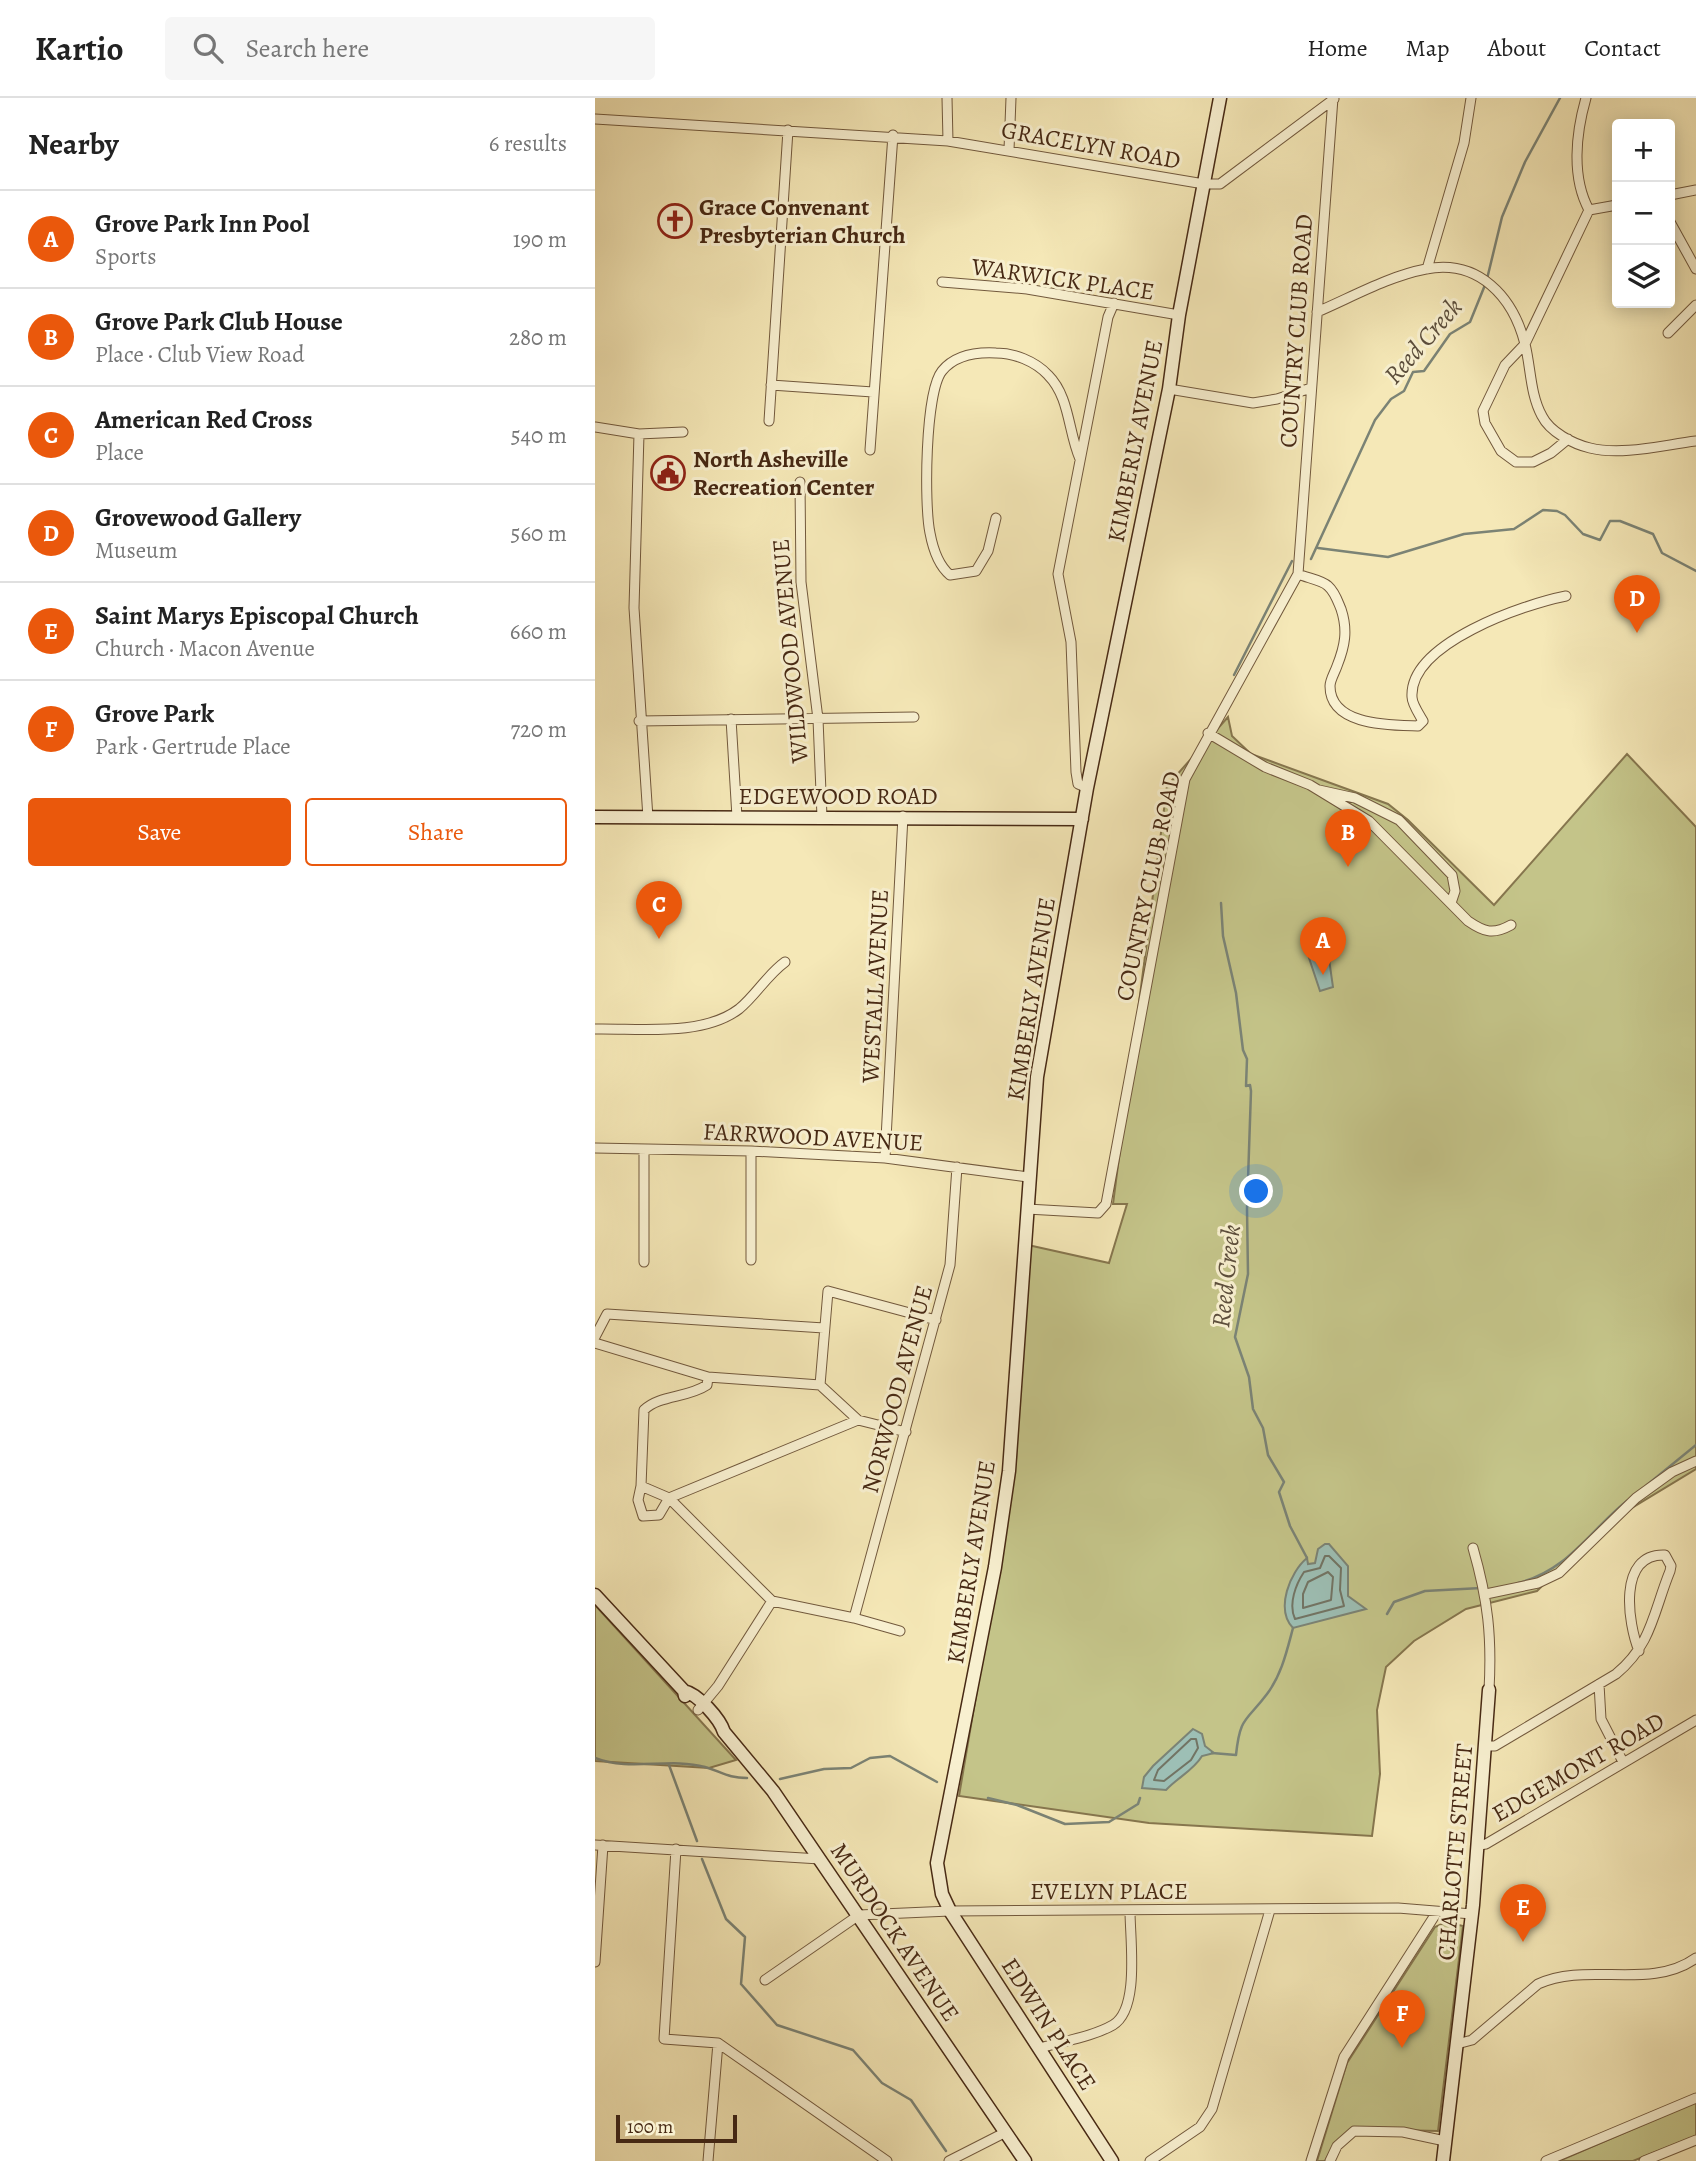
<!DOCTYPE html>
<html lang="en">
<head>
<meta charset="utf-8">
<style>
	body { margin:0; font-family:Alegreya,serif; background:#f6f6f6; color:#222 }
	.controls { position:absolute; right:21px; top:21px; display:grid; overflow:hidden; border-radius:7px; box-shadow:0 4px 18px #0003 }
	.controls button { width:63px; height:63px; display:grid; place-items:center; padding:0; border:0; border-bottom:2px solid #e0e0e0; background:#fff; color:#222; font:35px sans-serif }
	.scale { position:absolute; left:21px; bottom:18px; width:121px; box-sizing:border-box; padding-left:7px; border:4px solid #472914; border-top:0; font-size:19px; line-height:24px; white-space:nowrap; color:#472914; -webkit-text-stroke:5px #f8f0d0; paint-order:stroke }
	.you { position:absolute; left:662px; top:1094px; width:24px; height:24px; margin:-18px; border:5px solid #fff; border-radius:50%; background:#1a73e8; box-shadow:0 0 0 10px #1a73e833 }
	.badge { display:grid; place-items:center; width:46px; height:46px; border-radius:50%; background:#ea580c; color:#fff; font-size:23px; font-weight:700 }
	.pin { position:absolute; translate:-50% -58px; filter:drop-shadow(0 2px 4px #0008) }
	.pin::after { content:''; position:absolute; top:37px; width:24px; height:21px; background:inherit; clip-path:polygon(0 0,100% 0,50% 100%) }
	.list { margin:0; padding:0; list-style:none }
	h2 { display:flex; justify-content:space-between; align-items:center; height:91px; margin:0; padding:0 28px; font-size:30px }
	h2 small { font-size:23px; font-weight:400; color:#767676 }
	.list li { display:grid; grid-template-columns:46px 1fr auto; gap:21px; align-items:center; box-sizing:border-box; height:98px; padding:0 28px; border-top:2px solid #e0e0e0 }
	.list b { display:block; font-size:26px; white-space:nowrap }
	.list p { margin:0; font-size:23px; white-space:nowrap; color:#767676 }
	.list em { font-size:23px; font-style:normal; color:#767676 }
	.actions { display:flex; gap:14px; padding:21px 28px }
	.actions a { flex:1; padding:16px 0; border:2px solid #ea580c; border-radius:7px; text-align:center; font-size:24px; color:#ea580c }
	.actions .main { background:#ea580c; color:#fff }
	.icon { flex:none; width:38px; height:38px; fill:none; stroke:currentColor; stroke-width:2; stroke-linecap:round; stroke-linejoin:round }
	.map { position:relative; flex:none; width:1101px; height:2063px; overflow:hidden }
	header { display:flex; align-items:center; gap:42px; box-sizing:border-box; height:98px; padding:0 35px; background:#fff; border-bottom:2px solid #e0e0e0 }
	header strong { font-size:33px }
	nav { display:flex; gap:38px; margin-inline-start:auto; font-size:24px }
	.search { width:490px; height:63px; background:#f6f6f6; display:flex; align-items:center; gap:18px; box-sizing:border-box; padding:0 24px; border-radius:7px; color:#767676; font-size:26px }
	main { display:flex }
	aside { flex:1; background:#fff }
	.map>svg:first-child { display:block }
	.green { fill:#c4c489; stroke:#86764e; stroke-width:2 }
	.water { fill:#9dbfb5; stroke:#7b8375; stroke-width:2 }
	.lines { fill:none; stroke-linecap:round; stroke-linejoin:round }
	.shore { stroke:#727464; stroke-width:2 }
	.stream { stroke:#7b8375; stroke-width:2.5 }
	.street-casing { stroke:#72593d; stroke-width:11 }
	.secondary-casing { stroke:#472914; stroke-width:15 }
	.street { stroke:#f8f0d0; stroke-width:9 }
	.secondary { stroke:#f8f0d0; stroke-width:12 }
	.labels { text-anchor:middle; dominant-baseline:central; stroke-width:6; stroke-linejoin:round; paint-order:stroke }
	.street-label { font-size:24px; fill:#472914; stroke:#f8f0d0 }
	.poi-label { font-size:24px; font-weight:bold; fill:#472914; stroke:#f8f0d0; text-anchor:start }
	.water-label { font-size:26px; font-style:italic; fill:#5c4e3c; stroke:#f8f0d0 }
</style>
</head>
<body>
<header>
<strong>Kartio</strong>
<div class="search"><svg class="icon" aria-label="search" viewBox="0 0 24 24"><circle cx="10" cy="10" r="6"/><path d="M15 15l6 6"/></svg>Search here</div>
<nav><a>Home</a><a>Map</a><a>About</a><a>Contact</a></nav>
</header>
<main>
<aside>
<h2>Nearby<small>6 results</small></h2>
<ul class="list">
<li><span class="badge">A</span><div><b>Grove Park Inn Pool</b><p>Sports</p></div><em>190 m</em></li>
<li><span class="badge">B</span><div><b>Grove Park Club House</b><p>Place · Club View Road</p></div><em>280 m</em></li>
<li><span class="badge">C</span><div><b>American Red Cross</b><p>Place</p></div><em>540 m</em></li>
<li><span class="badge">D</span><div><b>Grovewood Gallery</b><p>Museum</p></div><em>560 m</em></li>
<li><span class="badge">E</span><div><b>Saint Marys Episcopal Church</b><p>Church · Macon Avenue</p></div><em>660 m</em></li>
<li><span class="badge">F</span><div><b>Grove Park</b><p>Park · Gertrude Place</p></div><em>720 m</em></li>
</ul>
<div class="actions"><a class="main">Save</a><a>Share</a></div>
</aside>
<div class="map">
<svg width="1101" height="2063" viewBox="0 0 1101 2063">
	<rect width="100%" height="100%" fill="#f5e8b7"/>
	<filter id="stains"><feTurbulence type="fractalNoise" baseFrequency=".00286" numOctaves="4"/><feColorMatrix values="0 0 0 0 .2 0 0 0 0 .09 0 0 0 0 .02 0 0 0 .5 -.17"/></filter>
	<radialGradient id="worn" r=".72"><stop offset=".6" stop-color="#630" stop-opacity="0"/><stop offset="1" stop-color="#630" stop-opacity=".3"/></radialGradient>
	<path class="green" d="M633 619 637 638 656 656 793 706 813 722 899 807 1032 656 1101 729V1371L1007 1428 942 1493 871 1511 819 1543 791 1569 782 1612 785 1676 777 1738 554 1725 364 1698 421 1362 433 1147 514 1165 532 1106H518L572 688Z
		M0 1507 141 1662 114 1670 0 1663Z
		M851 1824 868 1828 843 2033 758 2031 740 2045 730 2063H722L752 1965 840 1829Z
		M1101 2004V2038L1038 2063H964Z"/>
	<path class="water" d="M733 854 738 889 725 893 714 860Z
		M730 1446H734L753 1468V1498L771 1511 698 1530C680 1511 695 1474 712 1460L713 1466 720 1465 723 1451Z
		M598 1631 607 1636 610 1648 619 1655 607 1658C599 1672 582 1680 571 1692L547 1690 549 1679 558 1668Z"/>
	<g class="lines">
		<path class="shore" d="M730 1458H734L746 1470 745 1492 749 1508 700 1521C693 1506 701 1486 709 1474L725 1470Z
			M733 1474 738 1479 736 1502 708 1510V1496L713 1484Z
			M596 1641H601L603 1650 596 1662 569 1683 559 1682 563 1672Z"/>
		<path class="stream" d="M892 181 907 119 930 64 965 0
			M723 450 793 459 869 436 919 431 948 412 962 413 970 417 988 436 1005 442 1015 423H1025L1058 436 1067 455 1101 473
			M716 461 780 322 796 301 809 293 818 274 829 273 855 236 875 224 890 187
			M639 577 697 463
			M626 805 628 838 641 895 648 952 652 961 651 988 655 987 656 993 652 1111 653 1176 640 1239 654 1279 658 1311 668 1330 673 1357 689 1384 684 1394 695 1428 712 1460
			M1052 1387 1101 1347
			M923 1485C973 1473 995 1432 1033 1402
			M792 1516 799 1504 830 1493 886 1490
			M617 1655 641 1657C645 1618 651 1624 672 1596 687 1576 692 1552 698 1530
			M0 1660C35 1674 74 1659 110 1669 127 1674 133 1680 152 1680
			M74 1667 102 1743
			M185 1681 229 1671 256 1670 275 1660 295 1658 342 1684
			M393 1700 422 1707 470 1726 514 1724 543 1706 545 1700
			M107 1761 131 1821 150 1839 146 1886 182 1927 258 1952 287 1985 316 2002 351 2053"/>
		<g class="street-casing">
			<path id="street" d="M352 0 353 43
				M0 21 353 43 609 86H625L739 1
				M414 52 416 0
				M1075 97 1101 92
				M994 112 1022 107
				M1075 124 1101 171
				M832 171 869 45 876 0
				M347 184 432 191 584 217
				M722 214C757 199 794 178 831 171 884 161 918 199 930 246 936 270 935 296 947 318 955 334 978 346 995 350 1027 358 1068 347 1101 343
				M1073 235 1101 207
				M176 287 278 294
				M574 291 658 305 682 301 716 290
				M174 323 193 32
				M0 329 44 336 88 334
				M44 336 39 510 53 720
				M973 341 956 355 938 364H921L906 353 890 325 888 313 910 267 930 246 994 112C976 79 981 35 991 0
				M275 352 298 37
				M205 384 206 484 223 621 227 719
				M401 420 393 453 381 473 355 477C343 467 338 451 335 435 329 407 330 294 347 273 360 257 382 254 401 255 419 255 440 263 453 277 475 299 473 334 485 361
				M703 476C712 480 727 482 733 488 740 494 743 504 746 511 753 532 750 548 742 568 740 574 735 582 735 588 735 628 795 627 823 628L828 623C824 616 817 606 817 599 814 545 930 506 971 498
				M136 621 142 719
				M44 623 319 619
				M613 635 670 669 715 687 774 723 873 823C889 834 898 837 916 827
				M492 690 483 686 481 674 476 544 463 476 513 219 519 205
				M724 692 760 700 804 722 857 777 860 793 856 805
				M0 931C44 930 107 939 144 911 161 897 172 877 190 864
				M0 1050 156 1053 290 1060 433 1079
				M49 1052V1164
				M290 1060 308 718
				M432 1111 503 1115 511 1106 590 681 703 476 738 0
				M156 1162V1053
				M0 1239 12 1216 229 1230
				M0 1245 113 1279 225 1287
				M113 1279 112 1287C93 1300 64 1297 49 1312L46 1388 74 1400 177 1503
				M311 1334 263 1322 225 1287 233 1193 341 1222
				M46 1388 43 1402 48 1418 64 1417 74 1400 263 1322
				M878 1450C893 1502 897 1539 894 1592
				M891 1496 943 1485 964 1475 1041 1400 1077 1374 1101 1363
				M259 1520 305 1533
				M1004 1586 1006 1621 1028 1664
				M103 1612 123 1588 177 1503 259 1520 355 1167 362 1069
				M891 1648H900L1021 1576C1057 1546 1058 1515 1075 1473L1076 1468 1070 1457C1022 1455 1033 1526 1044 1553
				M0 1747 225 1761
				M884 1747 891 1746 1101 1622
				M81 1751 69 1941 123 1945 292 2063
				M0 1864 8 1747
				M170 1882 264 1817 355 1813 803 1810 877 1816
				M862 1946 877 1942 943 1886C992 1863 1055 1893 1101 1860
				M445 1950C468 1943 497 1939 518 1927 545 1911 535 1842 535 1813
				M113 2063 123 1945
				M354 2063 411 2034
				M555 2063 605 2029 617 2011 675 1812
				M716 2063 749 1959 842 1814
				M735 2063 742 2048 759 2033 808 2034 850 2043
				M951 2063 1101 2000
				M1049 2063 1101 2042"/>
		</g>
		<g class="secondary-casing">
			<path id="secondary" d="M0 719 487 721
				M0 1497 89 1593 90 1598
				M89 1593C103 1596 125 1621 129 1634L178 1693 430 2063
				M517 2063 355 1813 347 1796 342 1765 400 1469 414 1373 442 979 492 690 574 291 584 217 625 0
				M848 2063 878 1807 894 1592"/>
		</g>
		<use href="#street" class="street"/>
		<use href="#secondary" class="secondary"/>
	</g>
	<defs>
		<g id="church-ring" transform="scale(1.75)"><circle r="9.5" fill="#f8f0d0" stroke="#8f2418" stroke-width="1.5"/><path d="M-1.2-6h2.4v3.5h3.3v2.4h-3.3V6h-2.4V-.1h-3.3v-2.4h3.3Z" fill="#8f2418"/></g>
		<g id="civic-ring" transform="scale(1.75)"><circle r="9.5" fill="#f8f0d0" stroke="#8f2418" stroke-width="1.5"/><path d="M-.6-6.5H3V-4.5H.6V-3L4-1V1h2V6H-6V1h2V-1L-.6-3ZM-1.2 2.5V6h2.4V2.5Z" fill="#8f2418"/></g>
	</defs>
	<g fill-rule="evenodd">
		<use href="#church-ring" x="80" y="123"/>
		<use href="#civic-ring" x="73" y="375"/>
	</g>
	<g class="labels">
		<g class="street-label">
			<text transform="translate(496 47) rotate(10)">GRACELYN ROAD</text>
			<text transform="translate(468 181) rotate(8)">WARWICK PLACE</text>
			<text transform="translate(701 233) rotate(-86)">COUNTRY CLUB ROAD</text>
			<text transform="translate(540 343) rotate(-79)">KIMBERLY AVENUE</text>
			<text transform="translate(195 553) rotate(-95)">WILDWOOD AVENUE</text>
			<text x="243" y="698">EDGEWOOD ROAD</text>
			<text transform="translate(553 788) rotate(-78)">COUNTRY CLUB ROAD</text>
			<text transform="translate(280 888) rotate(-87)">WESTALL AVENUE</text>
			<text transform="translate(436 901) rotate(-81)">KIMBERLY AVENUE</text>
			<text transform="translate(218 1039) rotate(3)">FARRWOOD AVENUE</text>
			<text transform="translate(302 1291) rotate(-75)">NORWOOD AVENUE</text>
			<text transform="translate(376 1464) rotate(-81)">KIMBERLY AVENUE</text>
			<text transform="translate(983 1669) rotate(-30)">EDGEMONT ROAD</text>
			<text transform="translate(860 1754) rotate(-85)">CHARLOTTE STREET</text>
			<text x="514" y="1793">EVELYN PLACE</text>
			<text transform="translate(300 1834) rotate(56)">MURDOCK AVENUE</text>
			<text transform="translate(454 1926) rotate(57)">EDWIN PLACE</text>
		</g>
		<g class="poi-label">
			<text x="104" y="109">Grace Convenant<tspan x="104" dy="28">Presbyterian Church</tspan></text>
			<text x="98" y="361">North Asheville<tspan x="98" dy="28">Recreation Center</tspan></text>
		</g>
		<g class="water-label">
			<text transform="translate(828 243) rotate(-49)">Reed Creek</text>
			<text transform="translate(631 1178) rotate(-84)">Reed Creek</text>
		</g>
	</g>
	<rect width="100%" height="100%" filter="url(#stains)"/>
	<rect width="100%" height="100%" fill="url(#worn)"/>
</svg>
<div class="controls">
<button>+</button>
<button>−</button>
<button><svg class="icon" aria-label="layers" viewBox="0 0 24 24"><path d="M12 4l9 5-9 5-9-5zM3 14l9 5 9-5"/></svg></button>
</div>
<div class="scale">100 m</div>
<div class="you"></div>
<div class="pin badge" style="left:728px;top:877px">A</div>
<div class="pin badge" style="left:753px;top:769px">B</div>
<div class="pin badge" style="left:64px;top:841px">C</div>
<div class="pin badge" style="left:1042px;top:535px">D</div>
<div class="pin badge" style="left:928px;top:1844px">E</div>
<div class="pin badge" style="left:807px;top:1950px">F</div>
</div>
</main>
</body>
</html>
